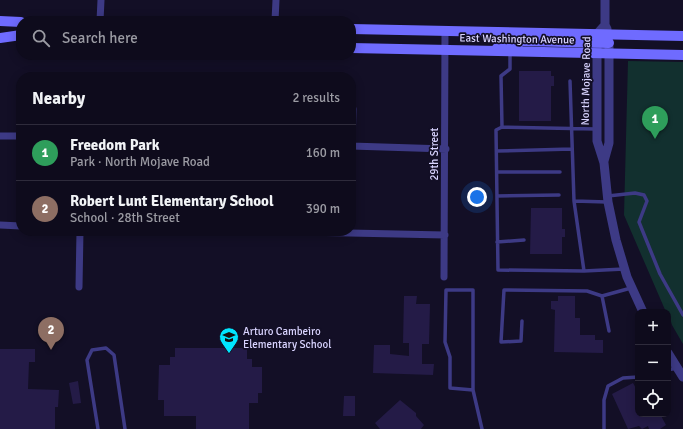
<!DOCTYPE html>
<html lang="en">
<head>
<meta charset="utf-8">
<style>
	body { margin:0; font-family:Signika,sans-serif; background:#1c1929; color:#f1f3f6 }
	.controls { position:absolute; right:12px; bottom:12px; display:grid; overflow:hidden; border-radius:8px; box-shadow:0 2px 10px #0003 }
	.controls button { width:36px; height:36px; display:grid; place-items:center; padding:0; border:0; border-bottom:1px solid #2e2b3b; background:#0e0b1c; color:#f1f3f6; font:20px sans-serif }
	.you { position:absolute; left:477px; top:197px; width:14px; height:14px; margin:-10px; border:3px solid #fff; border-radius:50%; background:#1a73e8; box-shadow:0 0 0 6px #1a73e833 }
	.badge { display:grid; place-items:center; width:26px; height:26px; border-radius:50%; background:#b45309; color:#fff; font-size:13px; font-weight:700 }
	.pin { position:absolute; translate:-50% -33px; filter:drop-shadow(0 1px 2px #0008) }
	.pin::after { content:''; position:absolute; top:21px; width:14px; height:12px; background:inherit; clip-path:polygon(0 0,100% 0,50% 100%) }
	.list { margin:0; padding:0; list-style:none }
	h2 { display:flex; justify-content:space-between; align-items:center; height:52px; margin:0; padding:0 16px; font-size:17px }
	h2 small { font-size:13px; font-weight:400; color:#9b9ba3 }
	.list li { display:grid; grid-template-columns:26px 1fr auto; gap:12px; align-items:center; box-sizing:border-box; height:56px; padding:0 16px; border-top:1px solid #2e2b3b }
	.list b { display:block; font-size:15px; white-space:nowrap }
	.list p { margin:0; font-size:13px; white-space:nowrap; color:#9b9ba3 }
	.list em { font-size:13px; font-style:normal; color:#9b9ba3 }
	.icon { flex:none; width:22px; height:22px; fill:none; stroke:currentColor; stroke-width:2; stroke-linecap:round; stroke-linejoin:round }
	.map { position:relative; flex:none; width:683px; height:429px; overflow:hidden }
	.search { position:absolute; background:#0e0b1c; box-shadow:0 2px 10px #0003; left:16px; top:16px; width:340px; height:44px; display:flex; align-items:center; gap:10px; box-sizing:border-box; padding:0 14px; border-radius:16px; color:#9b9ba3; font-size:15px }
	.panel { position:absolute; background:#0e0b1c; box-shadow:0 2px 10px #0003; left:16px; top:72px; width:340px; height:164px; border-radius:16px }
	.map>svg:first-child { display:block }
	.green { fill:#12302f }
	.building { fill:#241b47 }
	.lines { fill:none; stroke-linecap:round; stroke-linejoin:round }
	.service { stroke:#3d3a85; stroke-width:3.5 }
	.minor { stroke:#3d3a85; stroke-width:7 }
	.tertiary { stroke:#3d3a85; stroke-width:9 }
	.secondary { stroke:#6f6bff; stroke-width:10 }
	.labels { text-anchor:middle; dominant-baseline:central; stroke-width:3.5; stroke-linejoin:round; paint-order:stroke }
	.street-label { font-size:11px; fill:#d9d4ff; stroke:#130f26 }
	.poi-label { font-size:11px; fill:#d9d4ff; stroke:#130f26; text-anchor:start }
</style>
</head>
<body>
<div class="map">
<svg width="683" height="429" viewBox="0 0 683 429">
	<rect width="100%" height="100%" fill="#130f26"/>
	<path class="green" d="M628 61 683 62V344L672 325 668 312H666L624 215Z"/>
	<path class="building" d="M519 71H551V76H554V86H551V121H519Z
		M531 208H562V229H565V237H562V254H530Z
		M404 296H417L416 304H430L429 344H422V364H434L433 375 373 373 374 345H390V354L409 356V343H403Z
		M558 296H575V318H580V335H595V340H603V353L554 352 555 310 551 309V301H558Z
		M175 348H247V359H252V367H262V393H258V403H249V429H196V416H164V400H158L159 365H170V357H175Z
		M0 349H35V362H29L28 389 59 390 58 407H55V429H0Z
		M78 381 81 403 73 404 69 383Z
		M633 383 638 392V414H660L666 425 660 429H649L648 426 642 429 639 426 628 429 612 394Z
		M344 396H355V416H343Z
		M400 400 416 413V416L424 425 421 429H380L375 423Z"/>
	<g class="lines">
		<path class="service" d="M510 53V69L501 76 502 127 596 129
			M570 81 574 201 607 202
			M502 127 496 130 498 270 584 271
			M497 151 572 149
			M497 172H560
			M497 196 559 195
			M608 196 635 193 644 195 647 201 639 222 660 274 683 315
			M574 201 584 271 624 269
			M497 242 524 240
			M602 296 609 331
			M522 321 521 341 501 342 504 290 587 291 602 296 631 288
			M668 370 676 368
			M473 390 450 388V357L445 342 446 290H473V390L482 429
			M98 429 87 360 92 350 106 348 114 355 125 429
			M604 429V400L608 386 623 378 638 377"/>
		<path class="minor" d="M100 21 101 0
			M275 21 276 0
			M0 136H21
			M351 146 446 149
			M352 146 353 109
			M0 225 21 226
			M249 231 445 235
			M444 277 445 31
			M79 287 80 231"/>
		<path class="tertiary" d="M605 0V25L607 29
			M605 25 597 34V141L604 163 608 202 616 240 627 277 643 312
			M604 161 609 143V47
			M668 353 683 377"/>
		<path class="secondary" d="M0 21 21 22
			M351 29 683 36
			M0 38 21 35
			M351 48 683 55
			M497 48 524 41 609 43"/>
	</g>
	<defs>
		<g id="school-pin" transform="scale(1)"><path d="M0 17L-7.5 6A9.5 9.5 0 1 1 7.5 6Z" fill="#00e5ff" stroke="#130f26"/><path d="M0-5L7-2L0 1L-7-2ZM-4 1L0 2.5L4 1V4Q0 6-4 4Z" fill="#111"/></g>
	</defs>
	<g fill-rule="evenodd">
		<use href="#school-pin" x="229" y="337"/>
	</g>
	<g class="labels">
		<g class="street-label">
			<text transform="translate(517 39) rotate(1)">East Washington Avenue</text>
			<text transform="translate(586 81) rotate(-89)">North Mojave Road</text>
			<text transform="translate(434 154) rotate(-90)">29th Street</text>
		</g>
		<g class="poi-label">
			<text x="243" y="331">Arturo Cambeiro<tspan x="243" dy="13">Elementary School</tspan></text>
		</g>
	</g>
</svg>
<div class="controls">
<button>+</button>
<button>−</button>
<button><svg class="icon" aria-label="locate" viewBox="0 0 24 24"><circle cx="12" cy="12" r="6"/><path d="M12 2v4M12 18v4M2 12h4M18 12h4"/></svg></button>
</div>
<div class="you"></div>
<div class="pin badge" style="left:655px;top:139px;background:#2e9e5b">1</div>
<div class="pin badge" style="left:51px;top:350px;background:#8d6e63">2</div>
<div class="search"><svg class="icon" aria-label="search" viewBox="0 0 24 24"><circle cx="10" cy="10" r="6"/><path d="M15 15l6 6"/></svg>Search here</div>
<section class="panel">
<h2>Nearby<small>2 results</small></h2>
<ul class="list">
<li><span class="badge" style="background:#2e9e5b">1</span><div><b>Freedom Park</b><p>Park · North Mojave Road</p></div><em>160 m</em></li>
<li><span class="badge" style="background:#8d6e63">2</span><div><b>Robert Lunt Elementary School</b><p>School · 28th Street</p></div><em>390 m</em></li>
</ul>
</section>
</div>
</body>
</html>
